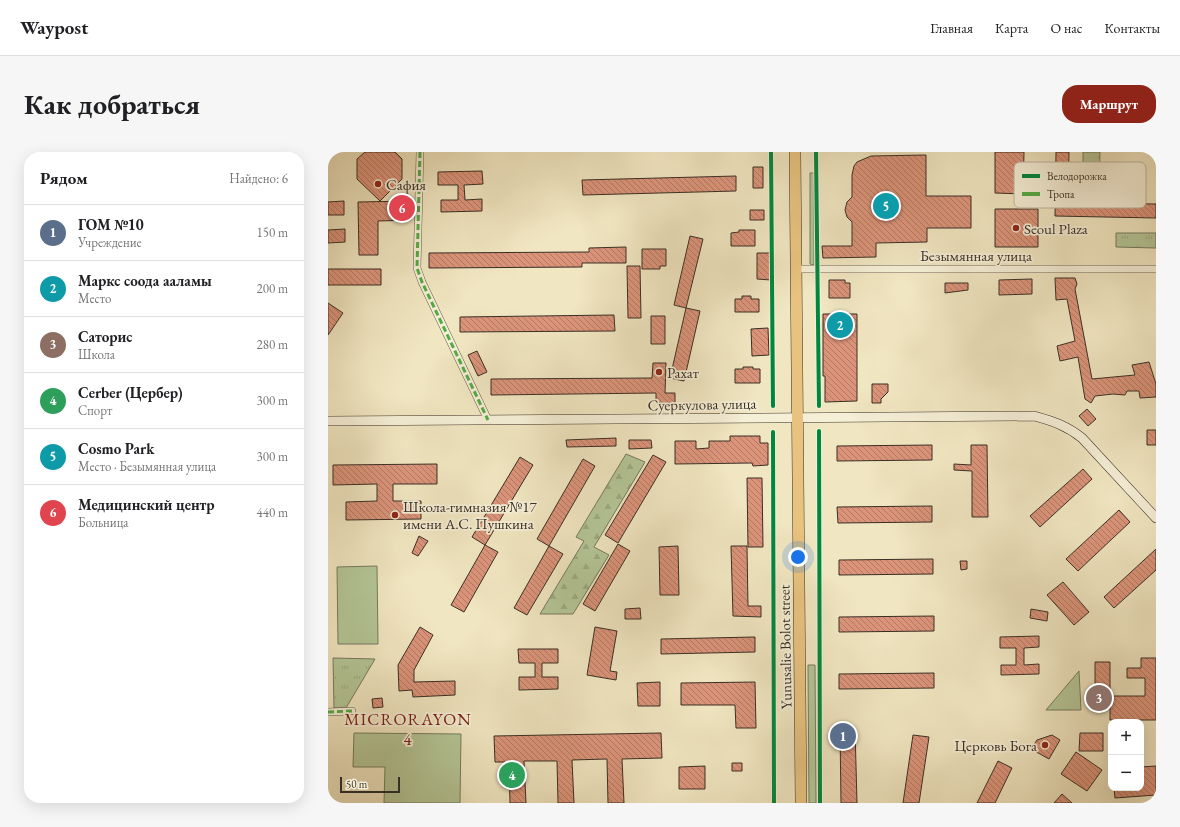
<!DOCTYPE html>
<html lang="ru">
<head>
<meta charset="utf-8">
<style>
	body { margin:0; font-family:"EB Garamond",serif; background:#f6f6f6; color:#202124 }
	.controls { position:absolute; right:12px; bottom:12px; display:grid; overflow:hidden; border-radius:8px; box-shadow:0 4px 16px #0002 }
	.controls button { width:36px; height:36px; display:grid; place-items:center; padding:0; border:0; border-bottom:1px solid #e0e0e0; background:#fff; color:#202124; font:20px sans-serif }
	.scale { position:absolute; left:12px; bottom:10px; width:60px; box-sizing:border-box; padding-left:4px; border:2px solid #3a2f25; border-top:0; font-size:11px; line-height:14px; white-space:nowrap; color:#3a2f25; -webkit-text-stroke:3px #f5efd7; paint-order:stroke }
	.you { position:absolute; left:470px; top:405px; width:14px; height:14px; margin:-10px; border:3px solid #fff; border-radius:50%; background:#1a73e8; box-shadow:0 0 0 6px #1a73e833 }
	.badge { display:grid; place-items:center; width:26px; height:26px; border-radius:50%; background:#8f2418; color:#fff; font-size:13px; font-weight:700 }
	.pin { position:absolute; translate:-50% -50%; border:2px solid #fff; box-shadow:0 1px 4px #0006 }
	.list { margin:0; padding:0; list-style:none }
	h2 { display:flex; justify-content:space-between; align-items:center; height:52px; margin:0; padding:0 16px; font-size:17px }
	h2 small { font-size:13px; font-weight:400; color:#757577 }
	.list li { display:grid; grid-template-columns:26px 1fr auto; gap:12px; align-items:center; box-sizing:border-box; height:56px; padding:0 16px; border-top:1px solid #e0e0e0 }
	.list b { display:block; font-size:15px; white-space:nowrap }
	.list p { margin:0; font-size:13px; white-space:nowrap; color:#757577 }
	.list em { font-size:13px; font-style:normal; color:#757577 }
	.map { position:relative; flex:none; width:828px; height:651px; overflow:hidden; border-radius:16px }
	header { display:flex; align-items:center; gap:24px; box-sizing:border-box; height:56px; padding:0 20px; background:#fff; border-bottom:1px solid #e0e0e0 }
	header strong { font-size:19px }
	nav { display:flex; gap:22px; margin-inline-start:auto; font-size:14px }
	.intro { display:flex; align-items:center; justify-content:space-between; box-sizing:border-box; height:96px; padding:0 24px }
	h1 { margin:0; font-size:28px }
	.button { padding:10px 18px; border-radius:16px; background:#8f2418; color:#fff; font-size:14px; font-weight:700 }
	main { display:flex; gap:24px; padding:0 24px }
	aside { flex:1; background:#fff; border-radius:16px; box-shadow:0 4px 16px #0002 }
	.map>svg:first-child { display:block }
	.green { fill:#b4c697; stroke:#777a5e }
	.forest { fill:url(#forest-firs); stroke:#777a5e }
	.park { fill:url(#park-tufts); stroke:#777a5e }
	.building { fill:url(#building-back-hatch); stroke:#3a2f25 }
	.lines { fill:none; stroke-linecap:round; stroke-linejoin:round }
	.street-casing { stroke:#685d4c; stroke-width:8 }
	.secondary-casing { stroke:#3a2f25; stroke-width:10 }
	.primary-casing { stroke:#3a2f25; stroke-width:12 }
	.street { stroke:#f5efd7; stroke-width:7 }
	.secondary { stroke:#f5efd7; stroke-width:9 }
	.primary { stroke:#e8c380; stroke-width:11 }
	.quiet { stroke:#55ab44; stroke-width:3; stroke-dasharray:6 3; stroke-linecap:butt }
	.cycleway-casing { stroke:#f5efd7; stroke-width:6 }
	.cycleway { stroke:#00873e; stroke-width:4 }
	.poi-dot { fill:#8f2418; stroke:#f5efd7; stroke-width:1.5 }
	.labels { text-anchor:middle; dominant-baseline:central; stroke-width:3.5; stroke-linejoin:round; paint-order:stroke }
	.poi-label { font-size:15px; fill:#3a2f25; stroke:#f5efd7; text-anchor:start }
	.street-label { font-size:15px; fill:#3a2f25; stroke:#f5efd7 }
	.quarter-label { font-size:17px; letter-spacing:1px; fill:#7a1f14; stroke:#f5efd7 }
	.key { fill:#f5efd7; stroke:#bdb5a2; stroke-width:1 }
	.key-label { font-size:11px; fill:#3a2f25 }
</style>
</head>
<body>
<header>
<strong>Waypost</strong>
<nav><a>Главная</a><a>Карта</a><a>О нас</a><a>Контакты</a></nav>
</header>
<div class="intro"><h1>Как добраться</h1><a class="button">Маршрут</a></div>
<main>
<aside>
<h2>Рядом<small>Найдено: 6</small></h2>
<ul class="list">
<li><span class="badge" style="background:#5c6f8a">1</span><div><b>ГОМ №10</b><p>Учреждение</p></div><em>150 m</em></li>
<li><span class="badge" style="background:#0f9aa8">2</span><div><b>Маркс соода ааламы</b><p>Место</p></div><em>200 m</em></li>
<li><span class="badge" style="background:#8d6e63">3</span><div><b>Саторис</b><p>Школа</p></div><em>280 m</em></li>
<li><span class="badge" style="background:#2e9e5b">4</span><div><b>Cerber (Цербер)</b><p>Спорт</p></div><em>300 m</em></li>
<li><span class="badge" style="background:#0f9aa8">5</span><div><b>Cosmo Park</b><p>Место · Безымянная улица</p></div><em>300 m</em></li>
<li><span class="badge" style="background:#e0444e">6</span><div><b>Медицинский центр</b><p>Больница</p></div><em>440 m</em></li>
</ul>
</aside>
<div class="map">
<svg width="828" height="651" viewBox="0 0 828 651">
	<defs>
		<pattern id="forest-firs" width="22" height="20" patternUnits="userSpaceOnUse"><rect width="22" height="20" fill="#b4c697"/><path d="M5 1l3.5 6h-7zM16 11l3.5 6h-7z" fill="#9caa82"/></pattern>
		<pattern id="park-tufts" width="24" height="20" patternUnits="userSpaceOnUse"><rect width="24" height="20" fill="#b4c697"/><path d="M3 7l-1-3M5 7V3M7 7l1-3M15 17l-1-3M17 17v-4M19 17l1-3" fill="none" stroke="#9caa82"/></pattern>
		<pattern id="building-back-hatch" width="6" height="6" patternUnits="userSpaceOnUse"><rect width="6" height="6" fill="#db947a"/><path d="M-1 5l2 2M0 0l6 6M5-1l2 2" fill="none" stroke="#b37964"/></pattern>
	</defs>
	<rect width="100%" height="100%" fill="#f0e6c1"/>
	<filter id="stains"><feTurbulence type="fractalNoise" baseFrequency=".005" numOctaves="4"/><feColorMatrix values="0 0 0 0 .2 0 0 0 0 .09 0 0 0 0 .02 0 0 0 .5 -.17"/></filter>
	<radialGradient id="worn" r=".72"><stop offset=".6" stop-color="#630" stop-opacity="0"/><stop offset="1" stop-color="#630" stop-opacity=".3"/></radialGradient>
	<path class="green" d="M482 21H486V113L482 112Z
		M49 414 50 492H10L9 415Z
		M480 513H487L488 651H481Z
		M751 519 753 558H718Z
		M26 581 133 582 132 651H56L57 615H25Z"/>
	<path class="forest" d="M298 302 317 310 266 395 281 403 245 462H212L256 389 248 385Z"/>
	<path class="park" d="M755 0H772L771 32H755Z
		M788 81H828V96L788 95Z
		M5 506 47 507 18 556H6Z"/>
	<path class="building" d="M37 0H67L74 7V27L52 49 29 27V7Z
		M667 0H696L695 42 667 41Z
		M728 0H741L740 46 742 51 828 52V66L727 64Z
		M598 3V44H643V76H599V90L548 91V105L495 106 494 94H524V70L519 65 517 58 519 50 524 45V23L526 14 529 10 543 4Z
		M425 15H435V36H425Z
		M154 19 155 32 136 33 137 48 154 47V59L113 60V48H130V33H110V20Z
		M408 24V39L255 43 254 28Z
		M16 49V63H0V50Z
		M83 49V68L50 69V103H31L30 50Z
		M667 57H710V95H667Z
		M422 58H436V68H422Z
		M17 77V90L0 91V78Z
		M411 78H427V94H403V81L411 80Z
		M362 84 375 87 358 156 346 153Z
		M298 95V111H254V115L101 116V101L261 100V96Z
		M314 97H338V114H332V117H314Z
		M429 101H443V128L429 127Z
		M299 114H312L313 166H300Z
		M0 117H53V133H0Z
		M727 126H747L749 132 747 137 764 227 807 223 804 213 821 210 828 232V245L812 246 811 239H799L797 243 785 242 767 244 763 251 757 247 750 205 732 209 729 194 747 189 739 147 728 148Z
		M704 127V142L671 143V128Z
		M501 128H517V131H522V146H501Z
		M617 131H640V138L617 141Z
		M414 144H423V147H431V160H407V147H414Z
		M0 151 15 161 0 183Z
		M358 156 372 159 356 229 342 226Z
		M495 162H529V249L497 250V224H495Z
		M286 163 287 179 132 180V165Z
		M323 164H337V192H323Z
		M440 176 441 203 424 204 423 177Z
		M149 199 159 220 150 224 140 203Z
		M325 211H338L337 241H347V251H328V241L163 243V227L324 226Z
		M415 215H425V217H432V231H407V217H415Z
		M544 232H560V240L553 247V251H544Z
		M759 257 768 267 760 274 751 264Z
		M819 278H828V293H819Z
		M402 284H432V291H440V313L425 314 424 311 347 312V289H368V297L381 296V289H402Z
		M288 286V294L239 295 238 288Z
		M301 288H323L324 296 301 297Z
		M604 293V308L509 309V294Z
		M643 293H659L660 365H644V319L626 318V312L643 313Z
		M325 303 338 310 290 391 277 383Z
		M192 305 205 313 157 393 144 385Z
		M255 307 267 314 221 394 209 387Z
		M109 312V332H65V349H93V367L18 368V350L49 349V332L5 333V313Z
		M755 317 764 327 712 375 702 364Z
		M419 326H434L435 395H420Z
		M604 354V370L510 371 509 355Z
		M791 358 802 370 750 419 738 407Z
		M91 384 100 389 90 404 84 401Z
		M290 392 302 399 267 459 255 452Z
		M157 393 170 400 136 460 123 453Z
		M221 394 235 402 199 463 186 456Z
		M350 394 351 443H332L331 395Z
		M403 394H419L420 454H433V465L405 464Z
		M828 397V418L786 456 776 445Z
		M605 407V422L511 423V408Z
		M632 409H639V417L633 418Z
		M735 430 761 460 746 473 719 443Z
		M312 456 313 467H297V457Z
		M703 457 720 460 719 469 702 466Z
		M606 464V479L511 480V465Z
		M92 475 105 483 86 518V530L127 529V543L85 545 84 538 71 539 70 513Z
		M267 475 289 479 282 519 289 520 288 528 259 523Z
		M711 484V495L696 496V513L711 512V522L673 523V513H688V496H672V485Z
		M427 485V500L333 502V487Z
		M190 497H230V511H214V525H230V537L191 538V525H207V511H191Z
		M813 506H828V568H782V555H767V510H782V544H817V526H799V516H813Z
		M606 521V536L511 537V522Z
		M332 530V554H310L309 531Z
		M427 530 428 576H408L407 553H353V531Z
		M54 546 55 555 45 556 44 547Z
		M512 576H527L529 651H513Z
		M333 581 334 606 294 607 296 651H280L279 607 244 608 246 651H230L229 609H196L198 651H182L181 610H167L166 584Z
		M752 581H775V599H751Z
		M585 583 601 585 591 651H575Z
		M724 583 732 588 721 607 703 597 709 588Z
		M748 600 774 618 759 639 733 622Z
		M670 609 684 616 667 651H649Z
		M404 611H414V619H404Z
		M377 614V637H351V615Z
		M828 614V643L787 646 786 636H813V615Z
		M734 642 744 651H726Z"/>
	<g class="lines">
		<g class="street-casing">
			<path id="street" d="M92 0 89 116 94 130 160 268
				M468 117H828
				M0 560 24 559"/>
		</g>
		<g class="secondary-casing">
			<path id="secondary" d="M0 269 706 264C725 269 739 274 754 286L828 366"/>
		</g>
		<g class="primary-casing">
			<path id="primary" d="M467 0 473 651"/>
		</g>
		<use href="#street" class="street"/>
		<use href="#secondary" class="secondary"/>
		<use href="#primary" class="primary"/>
		<path class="quiet" d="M92 0 89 116 94 130 160 268
			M0 560 24 559"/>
		<g class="cycleway-casing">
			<path id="cycleway" d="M443 0 445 254
				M488 0 491 254
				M491 279 492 651
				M445 280 446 651"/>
		</g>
		<use href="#cycleway" class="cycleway"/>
	</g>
	<g class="poi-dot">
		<circle cx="50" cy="32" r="4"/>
		<circle cx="688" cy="76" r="4"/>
		<circle cx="331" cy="220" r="4"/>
		<circle cx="67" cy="363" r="4"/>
		<circle cx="717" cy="593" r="4"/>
	</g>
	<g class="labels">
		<g class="poi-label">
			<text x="58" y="32">Сафия</text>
			<text x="696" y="76">Seoul Plaza</text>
			<text x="339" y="220">Рахат</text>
			<text x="75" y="354">Школа-гимназия №17<tspan x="75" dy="17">имени А.С. Пушкина</tspan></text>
			<text x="709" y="593" text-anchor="end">Церковь Бога</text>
		</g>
		<g class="street-label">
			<text x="648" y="103">Безымянная улица</text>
			<text transform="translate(374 252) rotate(-1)">Суеркулова улица</text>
			<text transform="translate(457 495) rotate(-91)">Yunusalie Bolot street</text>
		</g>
		<g class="quarter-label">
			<text x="80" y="567">MICRORAYON<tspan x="80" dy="20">4</tspan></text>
		</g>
	</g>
	<rect x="686" y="10" width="132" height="46" rx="6" class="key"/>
	<rect x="694" y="22" width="18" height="4" fill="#00873e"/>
	<rect x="694" y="40" width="18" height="4" fill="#55ab44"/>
	<g class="key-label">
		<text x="719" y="28">Велодорожка</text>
		<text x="719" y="46">Тропа</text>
	</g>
	<rect width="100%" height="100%" filter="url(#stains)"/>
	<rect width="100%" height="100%" fill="url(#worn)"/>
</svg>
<div class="controls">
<button>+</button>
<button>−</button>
</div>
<div class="scale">50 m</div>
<div class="you"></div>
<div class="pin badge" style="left:515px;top:584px;background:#5c6f8a">1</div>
<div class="pin badge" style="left:512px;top:173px;background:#0f9aa8">2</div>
<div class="pin badge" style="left:771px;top:546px;background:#8d6e63">3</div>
<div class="pin badge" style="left:184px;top:623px;background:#2e9e5b">4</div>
<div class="pin badge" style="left:558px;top:54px;background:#0f9aa8">5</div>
<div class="pin badge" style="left:74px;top:56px;background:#e0444e">6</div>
</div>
</main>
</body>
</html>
